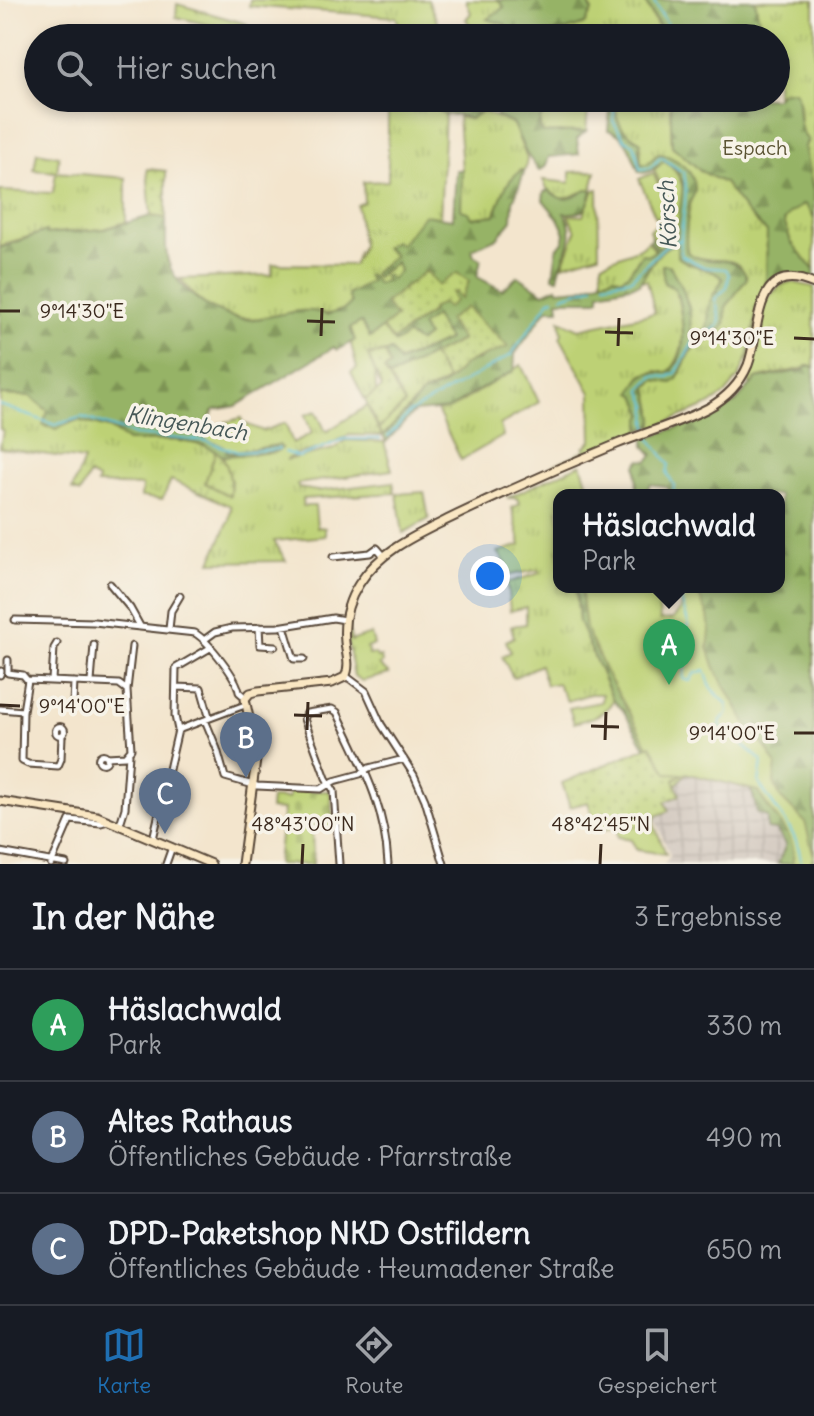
<!DOCTYPE html>
<html lang="de">
<head>
<meta charset="utf-8">
<style>
	body { margin:0; font-family:Delius,sans-serif; background:#20242c; color:#f1f3f6 }
	.you { position:absolute; left:490px; top:576px; width:28px; height:28px; margin:-20px; border:6px solid #fff; border-radius:50%; background:#1a73e8; box-shadow:0 0 0 12px #1a73e833 }
	.badge { display:grid; place-items:center; width:52px; height:52px; border-radius:50%; background:#1f6fb2; color:#fff; font-size:26px; font-weight:700 }
	.pin { position:absolute; translate:-50% -66px; filter:drop-shadow(0 2px 4px #0008) }
	.pin::after { content:''; position:absolute; top:42px; width:28px; height:24px; background:inherit; clip-path:polygon(0 0,100% 0,50% 100%) }
	.popup { position:absolute; left:553px; top:489px; width:232px; height:104px; box-sizing:border-box; display:grid; place-content:center; border-radius:16px; background:#171b24; filter:drop-shadow(0 2px 6px #0005); font-size:26px; white-space:nowrap; color:#9ea1a6 }
	.popup b { font-size:30px; color:#f1f3f6 }
	.popup::after { content:''; position:absolute; left:50%; top:100%; margin-left:-16px; border:16px solid transparent; border-top-color:#171b24 }
	.list { margin:0; padding:0; list-style:none }
	h2 { display:flex; justify-content:space-between; align-items:center; height:104px; margin:0; padding:0 32px; font-size:34px }
	h2 small { font-size:26px; font-weight:400; color:#9ea1a6 }
	.list li { display:grid; grid-template-columns:52px 1fr auto; gap:24px; align-items:center; box-sizing:border-box; height:112px; padding:0 32px; border-top:2px solid #363941 }
	.list b { display:block; font-size:30px; white-space:nowrap }
	.list p { margin:0; font-size:26px; white-space:nowrap; color:#9ea1a6 }
	.list em { font-size:26px; font-style:normal; color:#9ea1a6 }
	.icon { flex:none; width:44px; height:44px; fill:none; stroke:currentColor; stroke-width:2; stroke-linecap:round; stroke-linejoin:round }
	.map { position:relative; flex:none; width:814px; height:864px; overflow:hidden }
	.search { position:absolute; background:#171b24; box-shadow:0 4px 12px #0003; left:24px; right:24px; top:24px; height:88px; display:flex; align-items:center; gap:20px; box-sizing:border-box; padding:0 28px; border-radius:44px; color:#9ea1a6; font-size:30px }
	.sheet { height:440px; background:#171b24 }
	nav { display:flex; justify-content:space-around; align-items:center; box-sizing:border-box; height:112px; border-top:2px solid #363941; background:#171b24; font-size:22px; color:#9ea1a6 }
	nav a { display:grid; justify-items:center; gap:4px }
	nav .on { color:#1f6fb2 }
	.map>svg:first-child { display:block }
	.industrial { fill:url(#industrial-grid) }
	.grass { fill:url(#grass-tufts); stroke:#7c7e49; stroke-width:2 }
	.forest { fill:url(#forest-firs); stroke:#686e42; stroke-width:2 }
	.cemetery { fill:url(#cemetery-stones); stroke:#7c7e49; stroke-width:2 }
	.park { fill:#bdd174; stroke:#7c7e49; stroke-width:2 }
	.garden { fill:url(#garden-dots); stroke:#7c7e49; stroke-width:2 }
	.lines { fill:none; stroke-linecap:round; stroke-linejoin:round }
	.stream { stroke:#5ec3dc; stroke-width:2 }
	.minor-casing { stroke:#574638; stroke-width:9 }
	.secondary-casing { stroke:#574638; stroke-width:11 }
	.minor { stroke:#fff; stroke-width:5 }
	.secondary { stroke:#fae7c3; stroke-width:7 }
	.ticks { fill:none; stroke:#3b2a1e; stroke-width:3 }
	.labels { text-anchor:middle; dominant-baseline:central; stroke-width:7; stroke-linejoin:round; paint-order:stroke }
	.park-label { font-size:20px; fill:#5c5434; stroke:#f7f3e8 }
	.water-label { font-size:22px; font-style:italic; fill:#465857; stroke:#f7f3e8 }
	.ticks-label { font-size:20px; text-anchor:middle; fill:#3b2a1e; stroke:#f7f3e8; stroke-width:7; stroke-linejoin:round; paint-order:stroke }
</style>
</head>
<body>
<div class="map">
<svg width="814" height="864" viewBox="0 0 814 864">
	<defs>
		<pattern id="industrial-grid" width="8" height="8" patternUnits="userSpaceOnUse" patternTransform="scale(2)"><rect width="8" height="8" fill="#cdc2b9"/><path d="M0 4h8M4 0v8" fill="none" stroke="#b1a79f"/></pattern>
		<pattern id="grass-tufts" width="24" height="20" patternUnits="userSpaceOnUse" patternTransform="scale(2)"><rect width="24" height="20" fill="#bdd174"/><path d="M3 7l-1-3M5 7V3M7 7l1-3M15 17l-1-3M17 17v-4M19 17l1-3" fill="none" stroke="#a3b464"/></pattern>
		<pattern id="forest-firs" width="22" height="20" patternUnits="userSpaceOnUse" patternTransform="scale(2)"><rect width="22" height="20" fill="#96b366"/><path d="M5 1l3.5 6h-7zM16 11l3.5 6h-7z" fill="#7c9253"/></pattern>
		<pattern id="cemetery-stones" width="16" height="16" patternUnits="userSpaceOnUse" patternTransform="scale(2)"><rect width="16" height="16" fill="#bdd174"/><path d="M2 7V4a2 2 0 0 1 4 0v3zM10 15v-3a2 2 0 0 1 4 0v3z" fill="#a3b464"/></pattern>
		<pattern id="garden-dots" width="8" height="8" patternUnits="userSpaceOnUse" patternTransform="scale(2)"><rect width="8" height="8" fill="#bdd174"/><path d="M2 2h.1M6 6h.1" fill="none" stroke="#a3b464" stroke-width="1.8" stroke-linecap="round"/></pattern>
	</defs>
	<rect width="100%" height="100%" fill="#f7f3e8"/>
	<filter id="ink" filterUnits="userSpaceOnUse"><feTurbulence type="fractalNoise" baseFrequency=".0125" numOctaves="2"/><feDisplacementMap in="SourceGraphic" scale="16" xChannelSelector="R" yChannelSelector="G"/><feConvolveMatrix kernelMatrix="1 2 1 2 8 2 1 2 1" color-interpolation-filters="sRGB"/></filter>
	<filter id="wash" filterUnits="userSpaceOnUse"><feTurbulence type="fractalNoise" baseFrequency=".006" numOctaves="4" result="noise"/><feDisplacementMap in="SourceGraphic" scale="32" xChannelSelector="R" yChannelSelector="G"/><feGaussianBlur stdDeviation="1.8" result="paint"/><feColorMatrix in="noise" values="0 0 0 0 0 0 0 0 0 0 0 0 0 0 0 0 0 1.4 0 .05"/><feComposite in="paint" operator="in"/></filter>
	<g filter="url(#wash)">
		<rect width="100%" height="100%" fill="#f3e5cd"/>
		<path class="industrial" d="M726 755 787 843 788 864H664L670 856 655 819 674 780 682 774H707Z"/>
		<path class="grass" d="M250 0H428L444 38H409L408 36 404 38 396 17 249 6Z
			M466 0H498L505 7 488 19 505 24 511 38H478L466 19 471 13Z
			M587 0H644L661 33 657 38H519L567 30 585 24 592 11Z
			M755 0H814V196L804 148 808 141 801 131 798 99 781 92 776 96V38H762Z
			M177 4 247 24 243 33 176 17Z
			M404 98H421L417 109 431 107 445 114 440 219 424 215 400 246 385 248 395 256 374 272 377 277 396 262 400 271 391 280 384 277 387 281 377 284 368 277 371 281C363 290 355 303 345 309 332 318 237 322 222 315 204 308 192 293 180 279L272 275V264L353 265 362 246 357 205 364 202 363 182 388 181V112L404 107Z
			M568 98H589L586 131 542 133 538 126 539 119 554 105Z
			M670 98 672 146 701 171 724 183 748 214 767 232 766 290 758 304 749 354 739 377 725 394 709 405 653 428V410L648 387 655 380 672 383 677 379 690 352 698 344 708 341 725 325 726 307 747 278C735 248 711 269 687 252 682 228 694 202 692 178L658 154 647 164H641L640 141C624 134 616 124 616 107Z
			M482 111 513 124 527 159 525 170H520L502 196 495 215 472 218 460 210 462 170 458 117 470 119Z
			M37 152 59 156 57 172 126 178V222L104 229 46 234V232L7 243 0 248V191L53 193 56 172 34 170Z
			M664 161C694 182 680 206 678 237L657 249 649 230 673 212 654 170Z
			M596 171 592 190C571 191 557 215 543 180L570 183V172Z
			M598 189 599 254 563 265 576 231 568 215 583 216 594 190Z
			M805 203 814 218V270L791 242 784 221 789 213Z
			M648 241 655 251 649 255H641L629 273 621 279 614 276 602 280V263L642 247Z
			M677 243V256C691 269 710 266 723 278 716 294 705 308 710 326L706 331 689 337C691 310 680 288 670 265 676 301 697 342 668 373L657 371 642 375 635 386 644 414 640 427 641 432 594 449 551 469 550 467 584 451V448L592 440 591 393 560 337 562 334 560 320 579 329 655 313 647 280 641 281C649 266 659 246 677 243Z
			M791 282 814 287V366L759 378 750 384 747 376C753 345 754 291 791 282Z
			M435 315 448 340 398 362 391 351 368 355 375 372 376 392 365 400 351 372 357 368 351 344 354 340 350 328 362 321 370 338 382 328 395 343Z
			M432 355 448 381 423 393 383 436 379 428 405 404 389 377Z
			M521 365 539 402 500 425 503 436 461 460 437 410 450 409Z
			M0 395 30 396 49 411 44 426 56 429 77 420 109 428 128 441 174 440 204 445 216 451 205 483 230 495 231 481 223 456 276 452 278 445 230 453 224 446 205 440V428L241 418 243 423 263 431 285 423 293 443 312 433 305 415 316 411 326 432 367 406 382 436 349 435 323 448 297 454 286 460 334 449 346 440 384 442 392 470 297 484 299 488 317 491 393 482 395 493 303 499V506H315L317 527 325 528V536L274 541 286 561 211 562 229 520 231 506 171 480 162 500 141 497 142 486 97 484 98 480 89 475 80 493 72 490 84 460 0 448 3 431 0 429Z
			M581 464 590 491 581 495H559V587H576L579 622 613 700C606 715 589 719 574 723L569 708 601 702 602 694H590L567 701 557 683 546 685 540 665 513 678 502 656 511 652 506 641 514 637 511 626 526 624V607L510 611 507 583 540 573 539 570 505 576 497 574 496 567 507 565 498 552 521 545 512 508 520 504 518 498H507Z
			M424 492 429 519 403 533 397 494Z
			M348 619 351 641 371 634 374 645 367 648 369 655 375 654 377 658 381 657 382 663 379 665 389 674 362 681 354 676 348 644Z
			M654 824 666 854 637 850 631 840 618 837 617 828Z"/>
		<path class="forest" d="M498 0H587L592 11 585 24 567 30 511 38 505 24 487 19 504 7Z
			M644 0H755L762 38H657L662 30Z
			M792 90 796 92C801 107 795 128 808 140L804 146 814 196V218L805 204 790 213 784 221 791 242 814 270V282L793 277 766 290 767 232 748 214 724 183 701 171 672 146 670 98H776L781 92Z
			M421 98H457L461 102 460 107 469 110 472 98 484 101 482 111 469 119 463 116 445 114 431 107 417 110Z
			M493 98H568C554 105 531 115 543 133L586 131 577 139 579 154 549 157 545 167 539 171 526 153 513 124 497 117Z
			M616 107C616 126 626 133 641 142L639 147 641 164H647L658 154C674 155 697 172 695 191 695 195 691 198 690 202 687 213 685 242 687 252 712 270 735 248 747 278L726 307 725 324 714 338 698 344 690 352 677 379 672 383 655 380 648 387 654 418 652 426 641 430V418L644 414 636 395 632 393C640 372 648 371 668 373L678 362 683 345V329L679 297 674 288 664 283 662 265H669L682 287 690 311 691 337C716 327 705 324 710 302 712 295 719 286 723 279 711 266 691 269 677 256V243C657 247 650 269 639 284L600 292V299L597 300H558L559 309H547L515 354 514 371 466 397 450 409 414 412 386 442 383 436 423 393 444 385 466 363 479 360 499 337 481 326 462 340 389 377 384 370 390 366 385 353 391 351 399 362 448 340 435 316 421 326 427 336 419 342 407 335 395 343 393 340 431 313V309L456 291 460 298 469 281 438 286 426 272 386 303 396 317 370 338 361 322 350 328 355 340 337 350 334 347 236 406 214 410 205 428V440L224 446 230 453 279 445 282 448 276 452 223 456 204 445 174 440 128 441 109 428 77 420 56 429 43 425 48 411 30 396 0 395V248L46 231V234L104 229 151 216 166 218C167 231 164 248 168 261 176 292 224 323 255 319 278 317 305 304 327 315L345 309 351 303 348 295 371 281 367 276 371 275 377 284 387 281 383 276 387 275 391 280 399 271 396 262 376 277 374 273 395 256 385 247 394 241 400 245 424 215 453 219 456 170H462L461 210 469 212 472 218 495 215C501 199 506 175 525 170L513 202 512 220 497 238 472 249 474 256 481 259 477 277 502 290 518 276 544 293 557 287 558 290 581 288 614 276 621 279 629 273 642 254 649 255 656 250 650 240 653 237 658 248 666 242 677 238 683 183 676 169 664 161C655 167 650 175 639 172 632 155 627 134 608 130L610 110Z
			M588 189 592 190C587 212 585 214 564 213 580 237 562 253 558 278L553 277 557 249 564 240 565 233 558 218 543 200 544 192 549 190C564 205 572 198 588 189Z
			M806 366H814V864H778L786 844 776 830 767 829V817L757 813 753 795 660 621 673 619 681 608 677 587H779V495H668L667 487 651 484 645 492 637 493 636 466 640 460 648 461 653 455 645 446V438L708 418 735 403 756 379 804 370Z
			M576 587H594L707 774H682L651 745 645 747 623 710 613 700 579 622Z"/>
		<path class="cemetery" d="M290 791H330L334 827 312 828 313 864H277L283 810 270 809 271 798 288 799Z"/>
		<path class="park" d="M653 173 671 211 656 218 639 179Z
			M581 587H657L660 620 673 619 681 608 677 587H695L708 615 710 631 708 648 715 668 750 730 767 749 776 764 774 782 780 797 805 822 814 856 810 864H792C800 834 769 815 758 791L686 773 677 784 665 776 607 674 586 629Z"/>
		<path class="garden" d="M147 169 166 171V218L151 216Z
			M426 271 438 285 457 273 469 281 461 299 456 292 452 293 455 301 447 308 442 303 431 309V312L393 340 382 328 396 317 385 303Z
			M467 307C481 325 494 331 508 347L466 363 448 381 432 355 462 340 448 320Z
			M385 353 390 366 384 370 405 404 379 428 365 400 382 388 368 355Z
			M216 451C229 461 231 480 230 496L205 483Z
			M651 745 667 773 682 774 674 780 680 795 665 802 669 811 656 816 654 824 597 830 588 802 570 807 562 783Z"/>
		<g class="lines">
			<path class="stream" d="M653 0 670 29 672 38
				M621 98 615 103 613 121 625 140 634 144 640 169 650 168 661 157 684 173C690 200 678 228 681 255L704 267 726 269 729 275 727 287 715 299 720 318 719 325 705 336 695 339 676 373 668 377 654 376 641 389 648 406 647 423 651 440 669 464 667 473 674 485 673 495
				M637 98H638
				M605 283 631 279 665 246 680 240
				M563 296 594 286
				M0 405 55 425 82 417 135 435 207 441 238 452 279 449
				M388 437 409 413 511 355 550 300 554 298
				M285 452 299 457 344 439H380
				M681 587V599L689 626 676 631 667 650 686 663 683 679 690 681 694 674 705 670 711 688 727 704 728 713 721 720 720 726 724 730 735 733 744 746 762 761 759 783C774 810 800 831 801 864"/>
		</g>
	</g>
	<g filter="url(#ink)">
		<g class="lines">
			<g class="minor-casing">
				<path id="minor" d="M333 557 370 553 377 548 384 556
					M110 584 130 608 140 626
					M15 620 94 622 195 633C208 641 237 677 239 692L246 698
					M284 626 294 659H304
					M259 627 260 645 275 646
					M169 629 171 611 180 596
					M204 640 215 632 232 628 278 627 333 618 345 620
					M8 660V673L23 675 28 681
					M0 675 1 671
					M346 676 366 691 381 724 414 775 425 800 444 864
					M52 680 54 648 57 643
					M91 682 94 645
					M176 687 201 688 209 716
					M73 704 74 682
					M0 709 23 711
					M205 720 217 749 225 777 257 786 321 789 334 781 360 774 369 768 404 759
					M55.5 731a4.5 4.5 0 1 1 9 0a4.5 4.5 0 1 1-9 0Z
					M178 730 245 705
					M62 736 61 759 58 766 28 764 22 761 23 711 28 680 119 684 127 690
					M98.5 759a4.5 4.5 0 1 1 9 0a4.5 4.5 0 1 1-9 0Z
					M107 757 125 756 131 749 127 690 132 646
					M120 824 125 808 129 754
					M153 839 178 730 175 716 176 668 210 648
					M0 852 66 864
					M51 864 70 820 101 823 108 821
					M166 864 172 847
					M339 864 334 791 326 778 304 719 307 713 332 709 337 712C362 765 385 804 388 864"/>
			</g>
			<g class="secondary-casing">
				<path id="secondary" d="M0 801 97 816 211 864
					M242 864 256 760 255 746 245 699 250 693 258 691 332 683 345 677C351 666 346 654 345 642 343 622 348 601 359 584 381 549 421 533 457 515 509 490 563 466 617 444 647 432 679 423 708 408 726 398 740 384 748 365 761 332 752 257 814 284"/>
			</g>
			<use href="#minor" class="minor"/>
			<use href="#secondary" class="secondary"/>
		</g>
	</g>
	<path class="ticks" d="M0 311H20M307 321 335 322M605 332 633 333M321 336 322 308M794 338 814 339M618 346 619 318M0 705 20 706M294 715 322 716M591 726 619 727M307 730 308 702M794 733H814M605 740 606 712M302 864 303 844M600 864 601 844"/>
	<g class="labels">
		<g class="park-label">
			<text x="755" y="147">Espach</text>
		</g>
		<g class="water-label">
			<text transform="translate(667 215) rotate(-93)">Körsch</text>
			<text transform="translate(187 423) rotate(9)">Klingenbach</text>
		</g>
	</g>
	<g class="ticks-label">
		<text x="82" y="318">9°14'30"E</text>
		<text x="732" y="345">9°14'30"E</text>
		<text x="82" y="713">9°14'00"E</text>
		<text x="732" y="740">9°14'00"E</text>
		<text x="303" y="831">48°43'00"N</text>
		<text x="601" y="831">48°42'45"N</text>
	</g>
</svg>
<div class="you"></div>
<div class="pin badge" style="left:669px;top:685px;background:#2e9e5b">A</div>
<div class="popup"><b>Häslachwald</b>Park</div>
<div class="pin badge" style="left:246px;top:778px;background:#5c6f8a">B</div>
<div class="pin badge" style="left:165px;top:834px;background:#5c6f8a">C</div>
<div class="search"><svg class="icon" aria-label="search" viewBox="0 0 24 24"><circle cx="10" cy="10" r="6"/><path d="M15 15l6 6"/></svg>Hier suchen</div>
</div>
<section class="sheet">
<h2>In der Nähe<small>3 Ergebnisse</small></h2>
<ul class="list">
<li><span class="badge" style="background:#2e9e5b">A</span><div><b>Häslachwald</b><p>Park</p></div><em>330 m</em></li>
<li><span class="badge" style="background:#5c6f8a">B</span><div><b>Altes Rathaus</b><p>Öffentliches Gebäude · Pfarrstraße</p></div><em>490 m</em></li>
<li><span class="badge" style="background:#5c6f8a">C</span><div><b>DPD-Paketshop NKD Ostfildern</b><p>Öffentliches Gebäude · Heumadener Straße</p></div><em>650 m</em></li>
</ul>
</section>
<nav>
<a class="on"><svg class="icon" aria-label="map" viewBox="0 0 24 24"><path d="M3 6l6-2 6 2 6-2v14l-6 2-6-2-6 2zM9 4v14M15 6v14"/></svg>Karte</a>
<a><svg class="icon" aria-label="directions" viewBox="0 0 24 24"><path d="M12 3l9 9-9 9-9-9zM9 14v-3h6M13 9l2 2-2 2"/></svg>Route</a>
<a><svg class="icon" aria-label="saved" viewBox="0 0 24 24"><path d="M7 4h10v16l-5-4-5 4z"/></svg>Gespeichert</a>
</nav>
</body>
</html>
